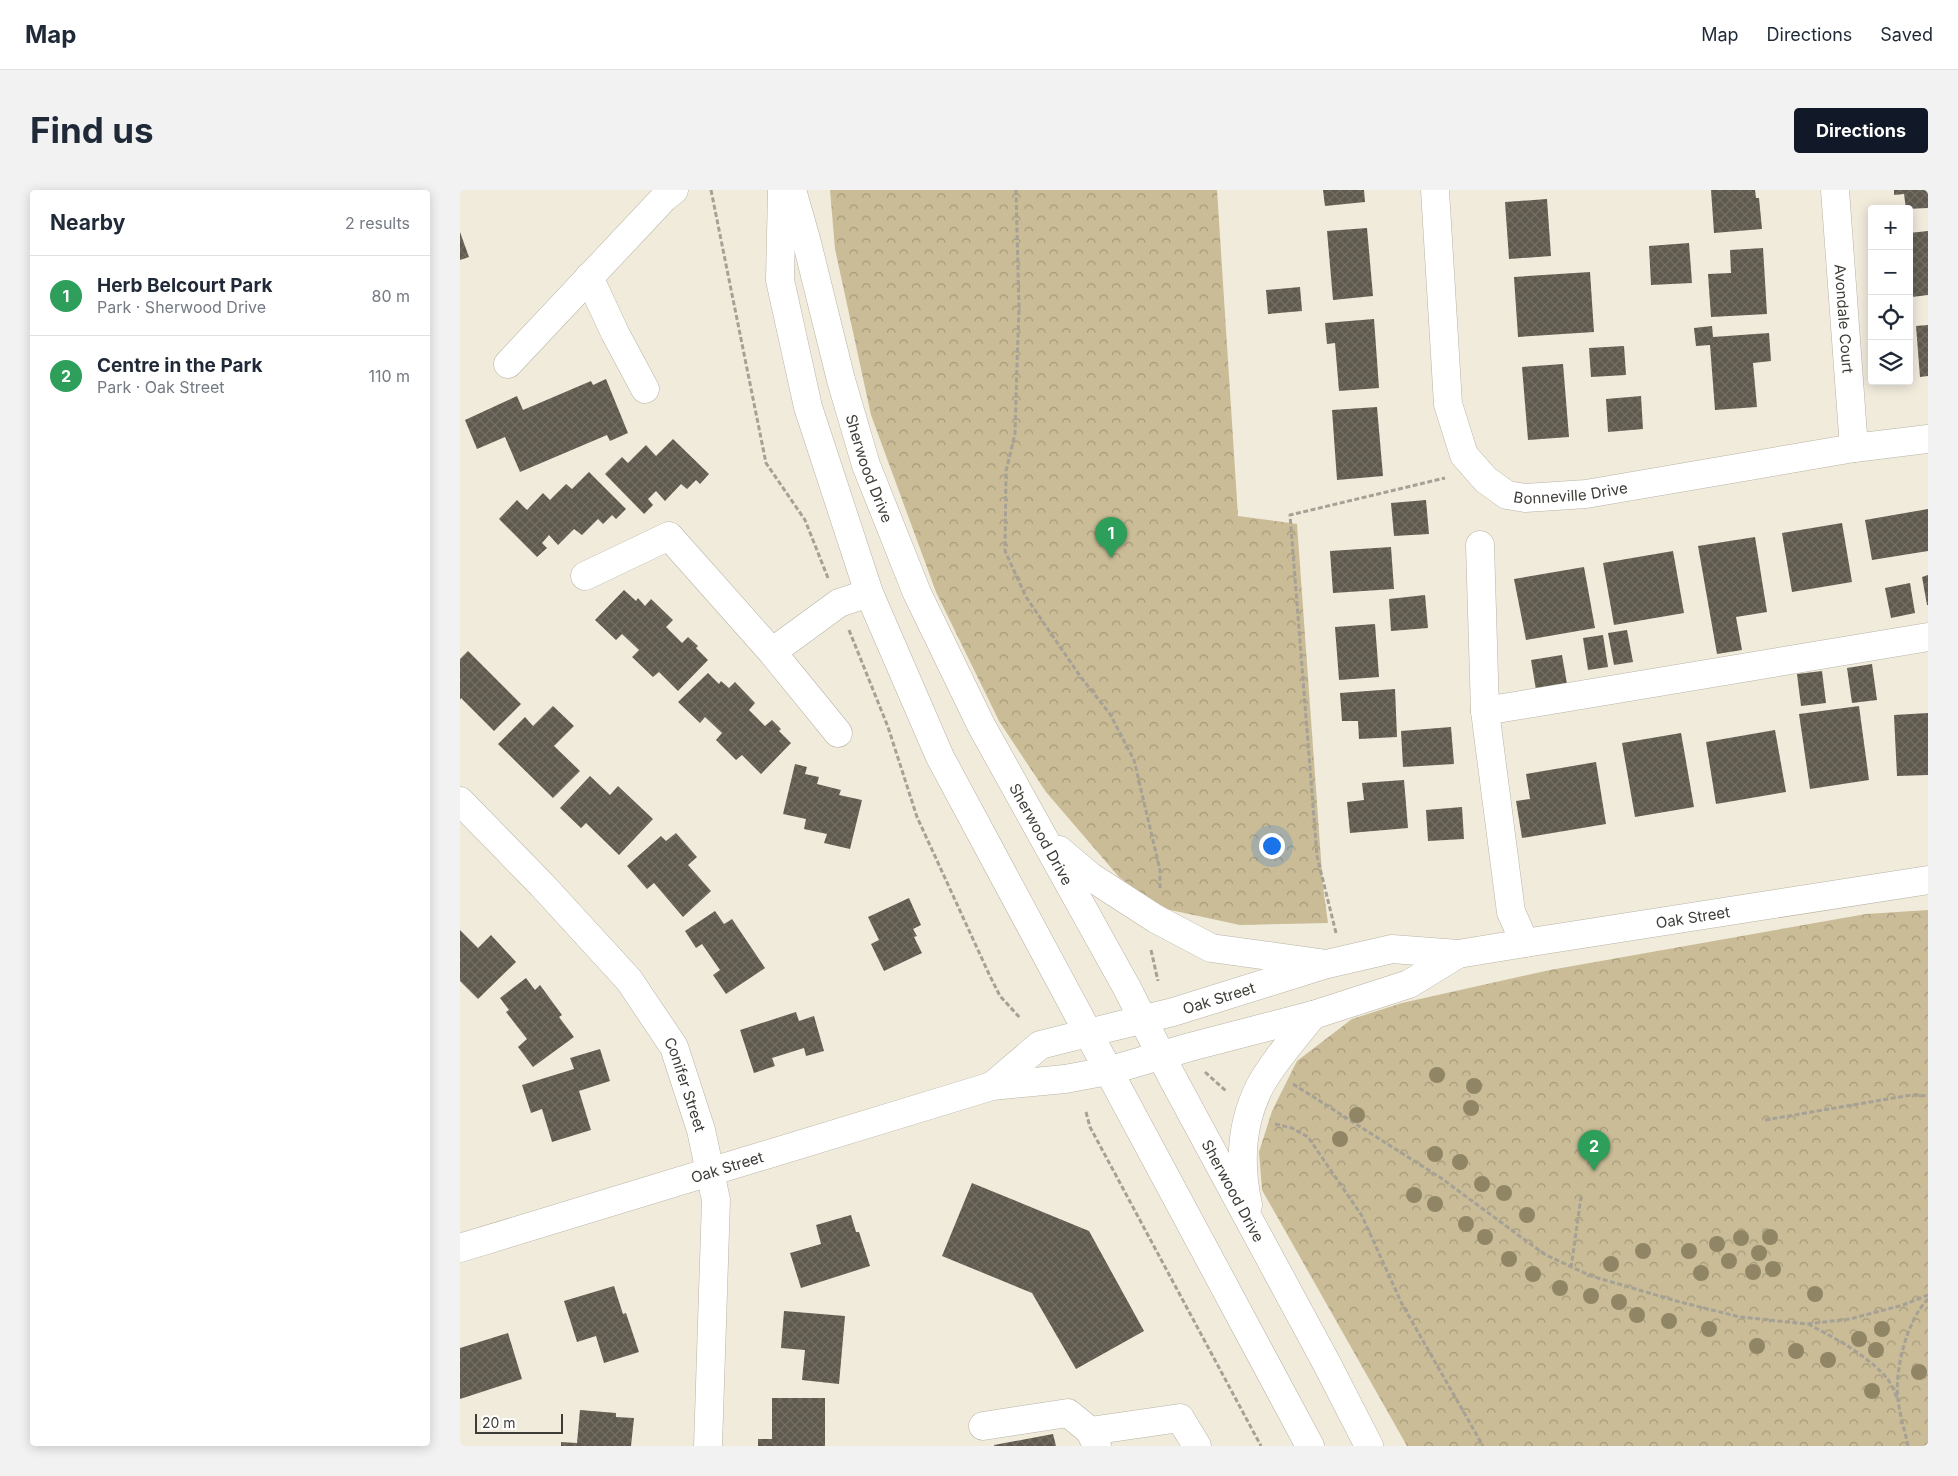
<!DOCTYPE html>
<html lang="en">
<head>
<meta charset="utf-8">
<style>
	body { margin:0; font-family:Inter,sans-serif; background:#f2f2f3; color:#1f2937 }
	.controls { position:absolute; right:15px; top:15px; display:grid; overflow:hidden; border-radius:5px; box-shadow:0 2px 12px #0003 }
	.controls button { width:45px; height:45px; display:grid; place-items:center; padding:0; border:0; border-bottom:1px solid #e0e1e3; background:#fff; color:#1f2937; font:25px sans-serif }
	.scale { position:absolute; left:15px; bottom:12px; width:88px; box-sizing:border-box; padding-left:5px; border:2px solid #3e3c36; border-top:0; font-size:14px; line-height:18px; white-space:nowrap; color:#3e3c36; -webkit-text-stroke:4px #fff; paint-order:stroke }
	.you { position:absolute; left:811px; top:655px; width:18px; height:18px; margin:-12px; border:4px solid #fff; border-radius:50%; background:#1a73e8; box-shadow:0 0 0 8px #1a73e833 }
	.badge { display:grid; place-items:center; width:32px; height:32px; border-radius:50%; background:#111827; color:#fff; font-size:16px; font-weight:700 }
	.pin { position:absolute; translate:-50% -41px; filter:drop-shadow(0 1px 2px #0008) }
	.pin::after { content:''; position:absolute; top:26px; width:18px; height:15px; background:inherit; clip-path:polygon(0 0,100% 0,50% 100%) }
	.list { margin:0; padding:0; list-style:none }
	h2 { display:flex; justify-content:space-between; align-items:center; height:65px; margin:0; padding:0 20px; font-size:21px }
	h2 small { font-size:16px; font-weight:400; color:#747a83 }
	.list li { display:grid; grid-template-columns:32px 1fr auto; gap:15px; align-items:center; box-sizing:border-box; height:80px; padding:0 20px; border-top:1px solid #e0e1e3 }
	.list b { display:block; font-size:19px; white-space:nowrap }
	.list p { margin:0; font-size:16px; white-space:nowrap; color:#747a83 }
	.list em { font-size:16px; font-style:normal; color:#747a83 }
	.icon { flex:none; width:28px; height:28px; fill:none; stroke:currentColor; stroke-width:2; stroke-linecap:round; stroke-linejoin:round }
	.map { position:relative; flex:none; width:1468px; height:1256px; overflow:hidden; border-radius:5px }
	header { display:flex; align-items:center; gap:30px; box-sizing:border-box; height:70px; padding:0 25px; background:#fff; border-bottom:1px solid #e0e1e3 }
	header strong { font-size:24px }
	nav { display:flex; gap:28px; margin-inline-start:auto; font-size:18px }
	.intro { display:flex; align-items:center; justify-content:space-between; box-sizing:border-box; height:120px; padding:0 30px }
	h1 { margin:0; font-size:35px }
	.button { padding:12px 22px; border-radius:5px; background:#111827; color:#fff; font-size:18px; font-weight:700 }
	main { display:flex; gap:30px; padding:0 30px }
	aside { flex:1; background:#fff; border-radius:5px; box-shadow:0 2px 12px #0003 }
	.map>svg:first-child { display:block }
	.forest { fill:url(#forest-crowns) }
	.building { fill:url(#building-cross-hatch) }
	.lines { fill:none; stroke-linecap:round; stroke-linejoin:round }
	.minor-casing { stroke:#b8b3a4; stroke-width:29 }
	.major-casing { stroke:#b8b3a4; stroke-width:29 }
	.path { stroke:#a6a196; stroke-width:3; stroke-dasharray:5 2.5; stroke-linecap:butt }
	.minor { stroke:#fff; stroke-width:28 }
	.major { stroke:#fff; stroke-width:28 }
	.tree { fill:#908565 }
	.labels { text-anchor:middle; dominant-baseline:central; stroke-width:5; stroke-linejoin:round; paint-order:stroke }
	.street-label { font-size:15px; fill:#3e3c36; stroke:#fff }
</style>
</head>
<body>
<header>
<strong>Map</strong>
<nav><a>Map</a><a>Directions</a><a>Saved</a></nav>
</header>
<div class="intro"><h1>Find us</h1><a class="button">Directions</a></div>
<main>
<aside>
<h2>Nearby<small>2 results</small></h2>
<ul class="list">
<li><span class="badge" style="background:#2e9e5b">1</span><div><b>Herb Belcourt Park</b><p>Park · Sherwood Drive</p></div><em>80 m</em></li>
<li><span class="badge" style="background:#2e9e5b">2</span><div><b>Centre in the Park</b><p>Park · Oak Street</p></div><em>110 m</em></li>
</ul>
</aside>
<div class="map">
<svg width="1468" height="1256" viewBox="0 0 1468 1256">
	<defs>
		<pattern id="forest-crowns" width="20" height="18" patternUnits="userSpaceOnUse" patternTransform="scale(1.25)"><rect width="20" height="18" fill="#cabc96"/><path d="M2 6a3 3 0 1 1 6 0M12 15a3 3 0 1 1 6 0" fill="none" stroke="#a59a7b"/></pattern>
		<pattern id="building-cross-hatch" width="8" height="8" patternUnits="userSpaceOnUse" patternTransform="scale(1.25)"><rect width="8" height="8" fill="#5f5a4d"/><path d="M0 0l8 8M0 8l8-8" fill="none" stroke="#736f65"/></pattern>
	</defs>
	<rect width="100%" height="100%" fill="#f1ebdc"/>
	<path class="forest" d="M370 0H757L778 326 837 334 863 697 868 733 780 735 701 718 659 687 586 602 539 531 476 402 411 225 375 59Z
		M1468 720V1256H947L802 1000 799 962 812 921 837 871 892 829 942 813 1090 780 1406 724Z"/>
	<path class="building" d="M863 0H904L905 12 865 16Z
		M1251 0H1295L1296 8H1299L1302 39 1254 43Z
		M1434 0H1468V18L1446 19 1444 4 1434 5Z
		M1087 9 1091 66 1049 69 1045 12Z
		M907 38 913 106 873 110 867 41Z
		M1468 41V105L1452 107 1449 43Z
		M0 42 9 67 0 70Z
		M1229 53 1232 93 1191 95 1189 56Z
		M1303 58 1307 124 1251 127 1248 84 1271 83 1270 60Z
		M1130 82 1134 142 1058 147 1054 87Z
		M840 97 842 121 808 124 806 100Z
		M914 129 919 198 879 201 875 153 867 154 865 133Z
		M1468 135V186L1460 187 1456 136Z
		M1252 136 1253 147 1309 143 1311 171 1293 173 1297 217 1255 220 1250 155 1236 156 1234 138Z
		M1164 156 1166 185 1131 187 1129 158Z
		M1103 174 1109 247 1068 250 1062 177Z
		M146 189 168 243 150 251 147 245 60 282 45 247 17 259 5 230 57 206 63 220 131 191 133 195Z
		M1181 206 1183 239 1148 242 1146 209Z
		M917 217 923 286 877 290 872 220Z
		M213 249 249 284 240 294 236 290 227 299 221 294 205 311 196 301 188 309 193 315 184 324 145 284 162 267 168 273 186 255 196 266Z
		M129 282 166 319 156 329 152 325 143 334 138 329 122 345 114 339 98 355 89 345 82 353 87 358 77 367 39 329 57 310 67 320 83 303 90 310 106 294 112 299Z
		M966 310 969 344 934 346 931 313Z
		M1468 319V361L1412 370 1405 330Z
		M1382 333 1392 392 1332 402 1322 343Z
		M1295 347 1307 422 1276 427 1282 460 1257 464 1238 356Z
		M931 357 934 399 873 403 870 361Z
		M1213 361 1224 423 1154 435 1143 373Z
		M1124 377 1135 438 1066 450 1054 389Z
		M1468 385V415H1467L1462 387Z
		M1450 393 1455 423 1431 428 1425 398Z
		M164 400 176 411 178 408 185 416 191 409 213 430 206 437 222 453 228 447 238 456 236 458 248 470 218 501 199 482 193 487 172 467 179 460 162 444 156 450 135 430Z
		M965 405 968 438 931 441 929 409Z
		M915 434 919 487 879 490 875 437Z
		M1167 440 1173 472 1154 475 1148 443Z
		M1143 445 1148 477 1128 480 1123 448Z
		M8 461 61 514 34 541 1 508 0 510V469Z
		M1102 465 1107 494 1076 500 1071 470Z
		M1412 474 1417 510 1392 513 1387 478Z
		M1362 481 1366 513 1341 516 1337 484Z
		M248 483 259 494 261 491 269 498 275 492 295 513 289 520 305 536 312 530 321 539 319 541 331 553 301 584 282 565 276 570 256 550 262 543 245 527 240 533 218 512Z
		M935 499 937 547 899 549 898 531H882L880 503Z
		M93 516 114 536 94 556 120 581 93 608 38 554 65 527 73 536Z
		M1399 516 1409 590 1350 599 1339 524Z
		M1468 523V585L1437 586 1434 525Z
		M991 537 994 574 943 577 941 541Z
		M1315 540 1326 602 1256 614 1246 552Z
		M1221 543 1234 617 1175 627 1162 553Z
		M1136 572 1146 634 1062 648 1056 611 1070 609 1066 584Z
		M335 574 347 577 345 584 359 587 357 594 381 600 379 605 402 610 390 659 364 653 367 644 344 639 346 629 323 624Z
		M130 586 150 605 158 596 193 629 159 665 126 633 121 638 100 618Z
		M944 590 948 638 890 643 887 612 904 610 902 593Z
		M1002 617 1004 649 968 651 966 620Z
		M216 643 237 667 228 675 251 701 223 727 194 693 187 699 167 676 201 646 206 651Z
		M449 708 461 735 453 739 457 746 454 747 462 763 424 781 411 754 419 750 408 727Z
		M255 721 264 734 272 729 305 778 266 804 253 785 260 780 242 754 236 758 225 741Z
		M0 740 18 758 31 745 56 772 18 809 0 791Z
		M66 788 75 800 80 795 102 825 99 827 114 847 73 877 58 857 67 849 46 822 49 820 40 808Z
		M336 822 339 831 354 826 364 861 346 866 344 858 312 868 315 876 294 883 280 840Z
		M140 859 150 891 119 901 131 940 92 952 82 919 71 923 62 895 114 879 110 868Z
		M512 993 629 1041 684 1141 616 1179 572 1103 482 1066Z
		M391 1025 396 1042H399L410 1076 341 1098 330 1063 361 1054 356 1035Z
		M154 1096 163 1124 166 1123 179 1162 144 1173 136 1146 117 1152 104 1111Z
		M324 1121 385 1126 379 1194 342 1190 345 1160 321 1158Z
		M48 1143 62 1189 0 1209V1158Z
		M312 1208H365V1256H298V1249H312Z
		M120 1220 156 1223V1227L174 1228 171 1256H101V1252L117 1253Z
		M593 1244 596 1256H534V1255Z"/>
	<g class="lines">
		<g class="minor-casing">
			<g id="minor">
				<path id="s1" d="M975 0 988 214 1004 265 1026 290 1047 305 1065 308 1126 304 1394 258 1468 249"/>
				<path id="s2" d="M1375 0 1394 258"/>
				<path d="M129 87 155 143 185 199"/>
				<path d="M48 174 204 8 214 0"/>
				<path d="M1020 355 1025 521 1051 722 1065 753"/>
				<path d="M125 386 209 346 312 462 379 413 409 403"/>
				<path d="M312 462 378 543"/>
				<path d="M1025 521 1468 447"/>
				<path id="s3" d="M0 611 82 695 169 790 214 857 241 940 256 1010 248 1256"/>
				<path id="s4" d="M532 896 580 855 713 822 867 774 932 759 998 764 1065 753 1468 690"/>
				<path id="s5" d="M0 1058 532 896 605 889 648 881 730 857 853 825 949 794 998 764"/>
				<path d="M523 1236 608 1223 630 1241"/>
				<path d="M637 1256 630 1241 720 1228 737 1256"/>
			</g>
		</g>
		<g class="major-casing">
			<g id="major">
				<path d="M322 0 320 90 348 217 409 403 480 567 850 1256"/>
				<path id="s6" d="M332 0 346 49 381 190 406 275 457 403 521 535 667 798 712 887 867 1174 909 1256"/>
				<path d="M599 660 631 687 696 729 751 758 867 774"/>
				<path d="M788 1015C779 974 781 933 800 896 813 872 836 846 853 825"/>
			</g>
		</g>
		<path class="path" d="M251 0 306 273 345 330 368 388
			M556 0 559 118 557 175 555 244 546 281 545 361 566 407 620 486 650 524 674 570 700 680V698
			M389 440 428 537 457 627 529 784 540 806 561 829
			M876 743 857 666 830 325 985 288
			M691 760 698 791
			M745 882 766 901
			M833 894 981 988 1084 1064 1131 1086 1220 1112 1280 1127 1347 1134 1390 1129 1443 1115 1468 1105
			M626 922 630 937 801 1256
			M1305 930 1451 905 1468 906
			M815 934 832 938 848 947 902 1026 942 1114 1023 1256
			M1111 1078 1121 1007
			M1348 1134C1375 1148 1405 1164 1426 1187 1431 1193 1434 1201 1437 1208
			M1448 1256C1445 1241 1440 1226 1438 1210 1434 1181 1447 1130 1468 1109"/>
		<use href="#minor" class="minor"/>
		<use href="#major" class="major"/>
	</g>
	<g class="tree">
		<circle cx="977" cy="885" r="8"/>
		<circle cx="1014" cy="896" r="8"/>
		<circle cx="1011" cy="918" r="8"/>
		<circle cx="897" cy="925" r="8"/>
		<circle cx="880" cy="949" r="8"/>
		<circle cx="975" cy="964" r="8"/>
		<circle cx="1000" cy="972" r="8"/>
		<circle cx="1022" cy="994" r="8"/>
		<circle cx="1044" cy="1003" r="8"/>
		<circle cx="954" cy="1005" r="8"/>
		<circle cx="975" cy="1014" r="8"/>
		<circle cx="1067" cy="1025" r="8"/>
		<circle cx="1006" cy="1034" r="8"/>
		<circle cx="1025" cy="1047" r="8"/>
		<circle cx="1310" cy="1047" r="8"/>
		<circle cx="1281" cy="1048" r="8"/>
		<circle cx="1257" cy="1054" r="8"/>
		<circle cx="1183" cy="1061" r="8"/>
		<circle cx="1229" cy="1061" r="8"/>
		<circle cx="1299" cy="1063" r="8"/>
		<circle cx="1049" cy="1069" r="8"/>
		<circle cx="1269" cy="1071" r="8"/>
		<circle cx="1151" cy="1074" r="8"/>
		<circle cx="1313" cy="1079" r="8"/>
		<circle cx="1293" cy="1082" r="8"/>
		<circle cx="1241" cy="1083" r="8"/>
		<circle cx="1073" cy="1084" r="8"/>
		<circle cx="1100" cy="1098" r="8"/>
		<circle cx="1355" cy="1104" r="8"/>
		<circle cx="1131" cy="1106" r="8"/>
		<circle cx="1159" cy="1112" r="8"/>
		<circle cx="1177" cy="1125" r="8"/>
		<circle cx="1209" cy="1131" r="8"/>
		<circle cx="1249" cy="1139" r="8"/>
		<circle cx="1422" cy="1139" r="8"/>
		<circle cx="1399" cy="1149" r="8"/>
		<circle cx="1297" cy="1156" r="8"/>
		<circle cx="1416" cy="1160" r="8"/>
		<circle cx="1336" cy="1161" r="8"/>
		<circle cx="1368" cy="1170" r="8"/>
		<circle cx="1459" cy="1182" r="8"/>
		<circle cx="1412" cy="1201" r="8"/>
	</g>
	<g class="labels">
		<g class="street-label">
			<text stroke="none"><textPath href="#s2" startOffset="129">Avondale Court</textPath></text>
			<text stroke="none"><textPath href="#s6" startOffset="289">Sherwood Drive</textPath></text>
			<text stroke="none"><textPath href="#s1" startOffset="391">Bonneville Drive</textPath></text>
			<text stroke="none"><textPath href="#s6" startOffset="694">Sherwood Drive</textPath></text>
			<text stroke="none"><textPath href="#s4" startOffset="732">Oak Street</textPath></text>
			<text stroke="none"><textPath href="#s4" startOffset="248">Oak Street</textPath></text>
			<text stroke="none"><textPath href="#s3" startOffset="366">Conifer Street</textPath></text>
			<text stroke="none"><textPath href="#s5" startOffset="279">Oak Street</textPath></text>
			<text stroke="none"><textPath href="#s6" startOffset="1099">Sherwood Drive</textPath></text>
		</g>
	</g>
</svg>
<div class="controls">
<button>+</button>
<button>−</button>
<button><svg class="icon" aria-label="locate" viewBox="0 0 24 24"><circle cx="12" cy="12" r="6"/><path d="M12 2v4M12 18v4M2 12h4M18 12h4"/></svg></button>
<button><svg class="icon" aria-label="layers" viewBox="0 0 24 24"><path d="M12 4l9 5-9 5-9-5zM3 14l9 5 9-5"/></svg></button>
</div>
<div class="scale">20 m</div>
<div class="you"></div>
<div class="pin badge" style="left:651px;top:368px;background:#2e9e5b">1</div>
<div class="pin badge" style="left:1134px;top:981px;background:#2e9e5b">2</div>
</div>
</main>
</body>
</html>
